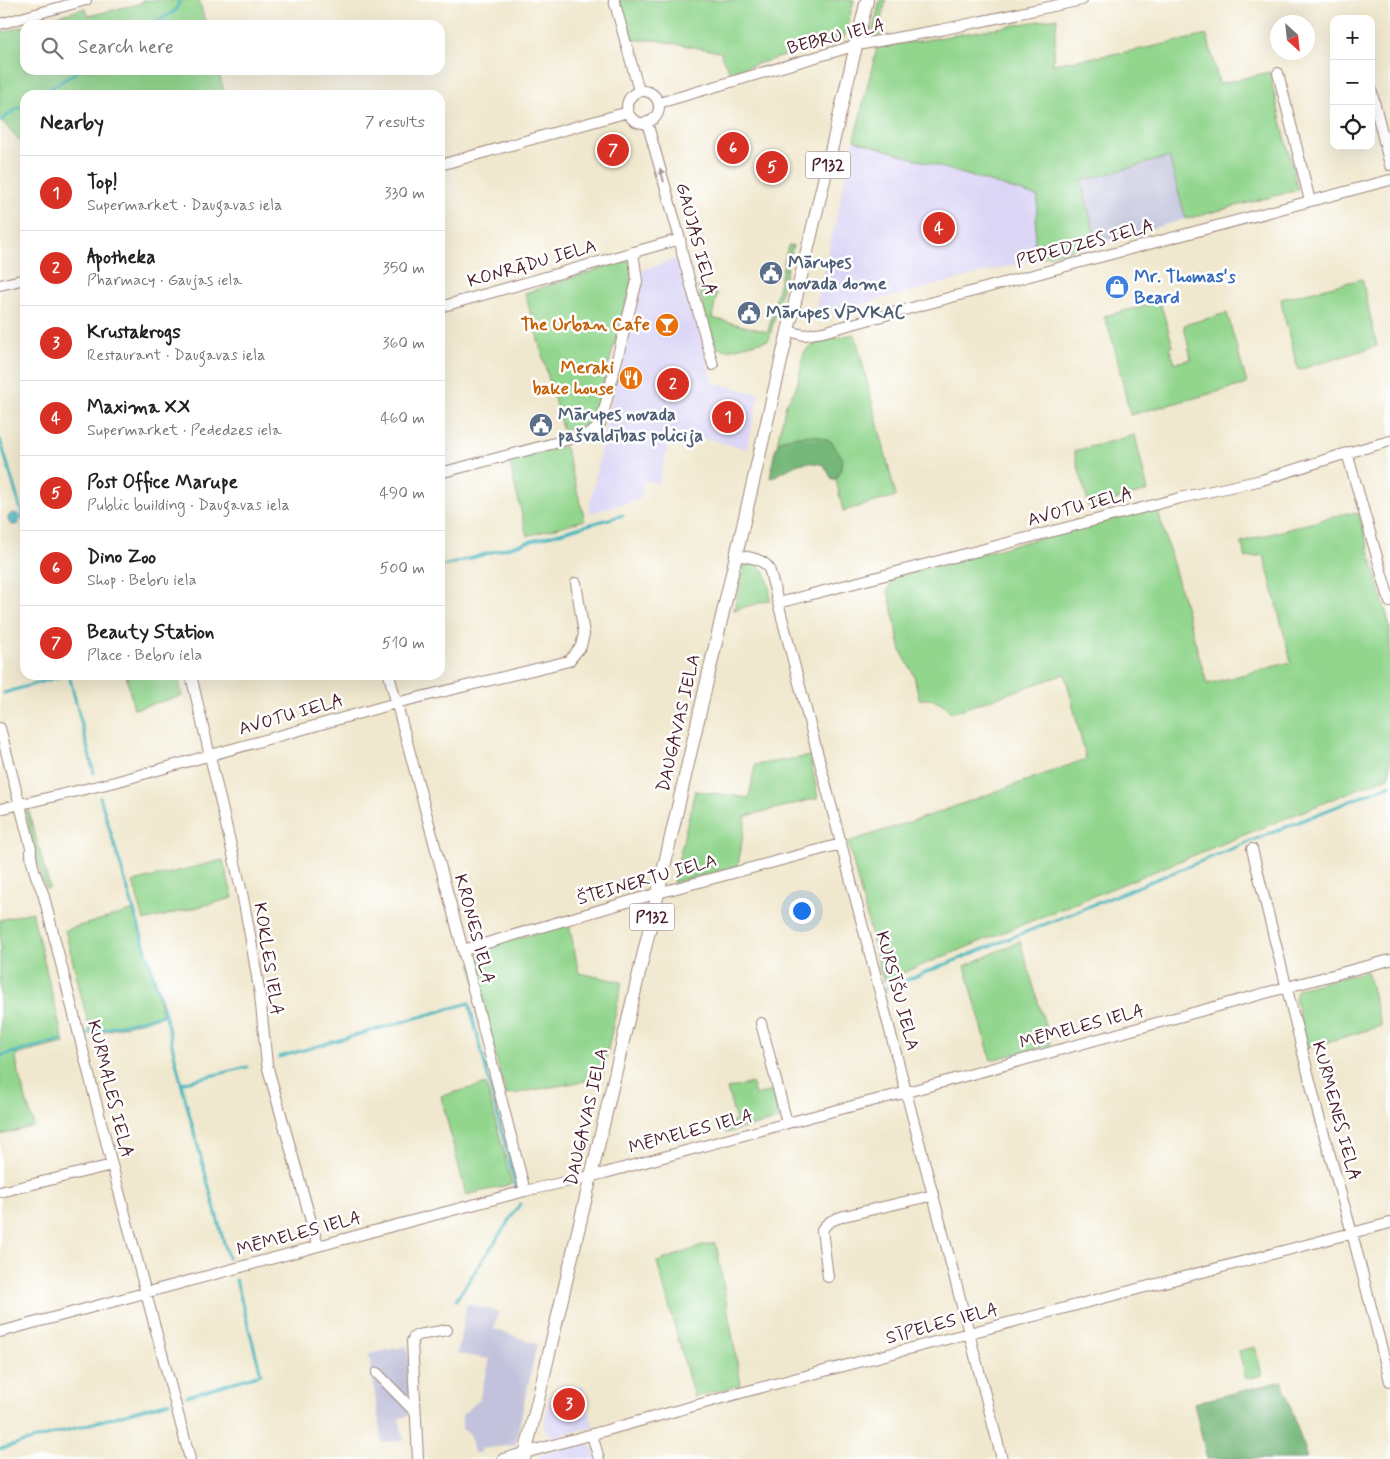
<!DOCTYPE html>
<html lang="en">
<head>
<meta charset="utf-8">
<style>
	body { margin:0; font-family:Mynerve,sans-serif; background:#f6f6f6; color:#222 }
	.controls { position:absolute; right:15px; top:15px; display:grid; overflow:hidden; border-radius:10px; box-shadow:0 5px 20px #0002 }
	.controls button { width:45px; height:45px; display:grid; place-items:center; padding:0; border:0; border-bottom:1px solid #e0e0e0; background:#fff; color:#222; font:25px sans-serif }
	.compass { position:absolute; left:1270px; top:15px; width:45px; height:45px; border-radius:50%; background:#fff; box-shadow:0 5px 20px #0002; rotate:153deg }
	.you { position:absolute; left:801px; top:910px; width:18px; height:18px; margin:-12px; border:4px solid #fff; border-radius:50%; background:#1a73e8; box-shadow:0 0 0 8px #1a73e833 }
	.badge { display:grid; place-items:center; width:32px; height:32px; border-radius:50%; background:#d93025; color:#fff; font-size:16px; font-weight:700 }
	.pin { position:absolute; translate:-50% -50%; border:2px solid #fff; box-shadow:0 1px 5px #0006 }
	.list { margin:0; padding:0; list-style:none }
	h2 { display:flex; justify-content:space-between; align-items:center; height:65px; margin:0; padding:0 20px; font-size:21px }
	h2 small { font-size:16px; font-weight:400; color:#767676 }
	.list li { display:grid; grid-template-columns:32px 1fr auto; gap:15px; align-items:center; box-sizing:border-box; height:75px; padding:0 20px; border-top:1px solid #e0e0e0 }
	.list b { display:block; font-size:19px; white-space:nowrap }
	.list p { margin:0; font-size:16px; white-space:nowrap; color:#767676 }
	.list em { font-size:16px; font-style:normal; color:#767676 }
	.icon { flex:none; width:28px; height:28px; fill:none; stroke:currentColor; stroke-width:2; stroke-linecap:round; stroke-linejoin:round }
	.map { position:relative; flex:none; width:1390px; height:1459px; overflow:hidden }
	.search { position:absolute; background:#fff; box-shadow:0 5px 20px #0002; left:20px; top:20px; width:425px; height:55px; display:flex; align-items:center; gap:12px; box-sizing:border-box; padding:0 18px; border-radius:15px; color:#767676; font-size:19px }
	.panel { position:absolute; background:#fff; box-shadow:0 5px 20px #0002; left:20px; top:90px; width:425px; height:590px; border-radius:15px }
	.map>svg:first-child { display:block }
	.built { fill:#dcd6f6 }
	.industrial { fill:#c2c2dc }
	.green { fill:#92d68e; stroke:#6e7a5c }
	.forest { fill:#75b779; stroke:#606b52 }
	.water { fill:#46b5be; stroke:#486a74 }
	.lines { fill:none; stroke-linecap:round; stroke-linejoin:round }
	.stream { stroke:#46b5be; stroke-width:3 }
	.minor-casing { stroke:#9d847c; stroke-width:12 }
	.major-casing { stroke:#9d847c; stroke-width:14 }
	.minor { stroke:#fff; stroke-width:10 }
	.major { stroke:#fff; stroke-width:12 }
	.oneway { fill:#ae9aa0 }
	.labels { text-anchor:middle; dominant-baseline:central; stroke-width:5; stroke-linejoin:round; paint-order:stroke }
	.shield { fill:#fff; stroke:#80626b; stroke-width:1 }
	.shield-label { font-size:16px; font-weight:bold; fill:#4a1f2b }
	.street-label { font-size:18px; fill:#4a1f2b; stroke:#fff }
	.service-label { font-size:18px; font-weight:bold; fill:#4e5e75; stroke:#fff; text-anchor:start }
	.shop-label { font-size:18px; font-weight:bold; fill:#366cbe; stroke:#fff; text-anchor:start }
	.food-label { font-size:18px; font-weight:bold; fill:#c56008; stroke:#fff; text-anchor:end }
</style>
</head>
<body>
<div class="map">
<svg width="1390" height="1459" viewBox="0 0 1390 1459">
	<rect width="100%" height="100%" fill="#fff"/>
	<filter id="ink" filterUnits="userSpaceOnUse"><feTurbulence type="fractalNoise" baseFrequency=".02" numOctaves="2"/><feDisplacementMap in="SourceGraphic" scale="10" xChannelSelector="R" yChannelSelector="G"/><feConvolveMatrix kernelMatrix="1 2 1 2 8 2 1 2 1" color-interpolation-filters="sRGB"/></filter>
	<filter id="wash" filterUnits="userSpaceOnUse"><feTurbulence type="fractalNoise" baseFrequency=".0096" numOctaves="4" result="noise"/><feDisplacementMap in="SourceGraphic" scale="20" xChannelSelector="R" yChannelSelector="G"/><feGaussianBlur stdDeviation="1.12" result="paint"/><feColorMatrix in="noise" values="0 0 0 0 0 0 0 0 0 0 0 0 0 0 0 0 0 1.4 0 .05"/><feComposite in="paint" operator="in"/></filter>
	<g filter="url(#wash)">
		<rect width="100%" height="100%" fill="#f0e8ce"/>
		<path class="built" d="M854 140 1038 197 1033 260 851 307 815 310Z
			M676 258 714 383 759 394 747 449 671 430 659 483 644 481 640 499 590 513 589 509 607 417 643 282 641 271Z
			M583 1386 593 1427 552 1437 544 1428 550 1394Z
			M581 1443 586 1444 593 1449 595 1459H537L539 1458 538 1455Z"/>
		<path class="industrial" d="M1170 157 1186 219 1097 243 1080 181Z
			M467 1304 499 1312 494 1329 537 1344 515 1445 481 1449V1453H474L470 1434 462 1429V1415L479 1400 490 1359 457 1354Z
			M407 1346 415 1405 408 1416 399 1418 404 1440 382 1443 369 1354Z"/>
		<path class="green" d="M141 0H199L206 25H28L85 8 89 16 142 3Z
			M619 0H854L844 38 730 72 722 58 721 52 655 40H630Z
			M880 0H886L880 26 883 32 887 33 875 37 872 35Z
			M1057 18 1053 64 1137 50 1207 35 1219 84 1269 72 1298 190 1186 219 1169 157 1081 181 1097 243 1033 260 1038 197 854 140 877 48Z
			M25 26V70H218L225 95H25V146L0 119V33Z
			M793 245 769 340 727 350 717 348 707 320 698 286 717 293 712 318 768 332 788 246Z
			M624 261H629L634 265 635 270 594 417 587 425 563 431 525 293Z
			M1362 279 1377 346 1298 370 1283 312 1281 299Z
			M1160 302 1173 346 1169 347 1175 363 1191 359 1184 325 1227 313 1247 384 1130 415 1114 345 1104 316Z
			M855 334 896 496 843 511 836 479 841 468 784 438 777 444 786 404 795 390 798 382 804 353C811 341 841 337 855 334Z
			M1135 435 1148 491 1089 507 1074 451Z
			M565 446 585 520 527 536 509 461Z
			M1157 507 1207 684 1291 662 1264 555 1246 558 1241 542 1347 513 1359 514 1390 627V776L883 981 848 842 931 815 1086 759 1065 674 951 713C942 700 934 699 919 699L914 675 901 651 888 590 893 577Z
			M749 564C755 565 761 566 764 571 768 577 771 594 770 600L734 610 744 565Z
			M126 675H178L182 696 134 709Z
			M810 756 818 798 746 816 738 866 673 883 695 791 749 798 755 765Z
			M28 807 32 824 50 888 46 889 35 855 26 812Z
			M223 860 233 898 144 921 133 882Z
			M135 910 163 1016 91 1035 65 930Z
			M32 912 64 1043 16 1055 18 1073 34 1126 0 1135V920Z
			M569 924 579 973 622 982 602 1078 506 1095 471 964 475 956 483 948Z
			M1020 941 1051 1045 991 1060 965 966Z
			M1367 971 1381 1026 1307 1048 1295 998 1298 989Z
			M752 1083 755 1095 773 1091 780 1119 726 1133 724 1124 736 1121 727 1089Z
			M486 1084 512 1184 466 1195 441 1096Z
			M716 1243 741 1385 694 1397 657 1262 702 1246Z
			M1255 1347 1262 1375 1246 1379 1239 1351Z"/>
		<path class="forest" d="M814 435 831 441 842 457 841 468 836 479H832L824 465C796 458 795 468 770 478 777 440 772 437 814 435Z
			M1282 1381 1300 1435 1307 1459H1207L1194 1403Z"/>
		<path class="water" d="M8 519a6 6 0 1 1 12 0a6 6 0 1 1-12 0Z"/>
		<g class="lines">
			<path class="stream" d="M152 25 175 11 180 0
				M40 95 80 70
				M0 122 10 113 25 104
				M0 439 25 524
				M440 567 623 515
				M69 675 94 773
				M4 693 65 675
				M100 797 165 1014 181 1083 228 1258
				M887 988 1390 785
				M85 1034 165 1014
				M0 1056 62 1040
				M279 1057 469 1003 516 1187
				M181 1083 247 1067
				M456 1300 520 1204
				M187 1396 261 1374 236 1280
				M0 1449 169 1402"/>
		</g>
	</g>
	<g filter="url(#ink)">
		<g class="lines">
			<g class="minor-casing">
				<path id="minor" d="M614 0 639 91
					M0 24 86 0
					M1278 73 1310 201
					M1371 89 1390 165
					M627 107a16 16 0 1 1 32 0a16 16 0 1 1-32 0Z
					M659 103 857 45 940 30 1082 0
					M647 122 680 239 682 253 713 365
					M440 165 628 112
					M0 285 25 279
					M440 307 680 239
					M788 331 804 335 823 332 1077 263 1390 180
					M1347 453 1390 602
					M440 473 574 438C585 435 596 433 601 422L637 281 633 252
					M735 555C747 557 762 558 769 568L1002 1459
					M778 603 1180 498 1262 480 1347 453 1390 441
					M191 675 242 893 250 935 260 995 267 1065 318 1246
					M389 675 463 950 525 1191
					M0 728 31 848C30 863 37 879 43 893L112 1165 190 1459
					M0 809 115 782 396 703 569 661 581 646 584 634 576 583
					M1252 849 1318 1113 1352 1233 1390 1381
					M463 950 658 893 841 844
					M761 1023 787 1123
					M0 1192 112 1165
					M828 1277 822 1230C827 1221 835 1219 844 1216L934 1195
					M0 1332 385 1228 525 1191 605 1173 806 1118 907 1092 1287 987 1390 960
					M377 1373 415 1412
					M592 1435 599 1459
					M418 1459 412 1341 414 1337 418 1335 447 1330
					M503 1459 744 1392 1390 1223"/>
			</g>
			<g class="major-casing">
				<path id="major" d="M524 1459 658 893 788 331 867 0"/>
			</g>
			<use href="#minor" class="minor"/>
			<use href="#major" class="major"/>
		</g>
		<defs><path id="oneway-solid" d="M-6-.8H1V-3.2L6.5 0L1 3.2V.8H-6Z" transform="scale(1.25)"/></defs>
		<use class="oneway" href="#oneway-solid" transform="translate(662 175) rotate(-106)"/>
	</g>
	<defs>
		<g id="civic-disc" transform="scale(1.25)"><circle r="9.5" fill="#5c6f8a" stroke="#fff"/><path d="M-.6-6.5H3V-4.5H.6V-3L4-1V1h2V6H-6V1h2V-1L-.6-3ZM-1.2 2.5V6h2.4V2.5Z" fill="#fff"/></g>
		<g id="shop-disc" transform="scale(1.25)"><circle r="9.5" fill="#3f7fe0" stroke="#fff"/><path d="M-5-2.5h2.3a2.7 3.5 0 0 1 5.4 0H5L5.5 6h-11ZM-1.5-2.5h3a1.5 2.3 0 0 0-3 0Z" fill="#fff"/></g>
		<g id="bar-disc" transform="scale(1.25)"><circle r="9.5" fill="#e8710a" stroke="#fff"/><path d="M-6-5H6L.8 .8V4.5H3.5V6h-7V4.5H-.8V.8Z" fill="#fff"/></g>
		<g id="restaurant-disc" transform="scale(1.25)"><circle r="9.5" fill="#e8710a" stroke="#fff"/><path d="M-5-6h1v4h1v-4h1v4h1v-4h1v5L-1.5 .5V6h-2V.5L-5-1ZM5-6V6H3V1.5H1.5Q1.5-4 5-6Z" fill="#fff"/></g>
	</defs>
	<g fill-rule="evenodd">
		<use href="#civic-disc" x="771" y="273"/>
		<use href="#shop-disc" x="1117" y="287"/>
		<use href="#civic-disc" x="749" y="313"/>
		<use href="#bar-disc" x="667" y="325"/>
		<use href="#restaurant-disc" x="631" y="378"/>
		<use href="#civic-disc" x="541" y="425"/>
	</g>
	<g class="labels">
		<g class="shield">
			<rect x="805.5" y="151.5" width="45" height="27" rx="4"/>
			<rect x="629.5" y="903.5" width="45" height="27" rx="4"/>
		</g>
		<g class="shield-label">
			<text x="828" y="165">P132</text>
			<text x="652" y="917">P132</text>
		</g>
		<g class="street-label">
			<text transform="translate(836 37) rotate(-14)">BEBRU IELA</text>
			<text transform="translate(696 239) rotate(75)">GAUJAS IELA</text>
			<text transform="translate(1085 244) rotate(-15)">PEDEDZES IELA</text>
			<text transform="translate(532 264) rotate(-16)">KONRĀDU IELA</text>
			<text transform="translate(1080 507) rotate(-15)">AVOTU IELA</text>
			<text transform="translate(291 715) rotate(-16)">AVOTU IELA</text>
			<text transform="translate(679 723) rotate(-77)">DAUGAVAS IELA</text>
			<text transform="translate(647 880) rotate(-16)">ŠTEINERTU IELA</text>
			<text transform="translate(474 929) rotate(75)">KRONES IELA</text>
			<text transform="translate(268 959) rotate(81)">KOKLES IELA</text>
			<text transform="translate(897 991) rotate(75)">KURSĪŠU IELA</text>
			<text transform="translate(1082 1027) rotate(-15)">MĒMELES IELA</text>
			<text transform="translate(110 1089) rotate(76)">KURMALES IELA</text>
			<text transform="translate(1336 1111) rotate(75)">KURMENES IELA</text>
			<text transform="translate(587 1117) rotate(-77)">DAUGAVAS IELA</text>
			<text transform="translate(691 1132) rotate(-15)">MĒMELES IELA</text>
			<text transform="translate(299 1234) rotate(-15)">MĒMELES IELA</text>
			<text transform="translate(942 1324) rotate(-15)">SĪPELES IELA</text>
		</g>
		<g class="service-label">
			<text x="788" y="263">Mārupes<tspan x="788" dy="21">novada dome</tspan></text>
			<text x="766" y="313">Mārupes VPVKAC</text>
			<text x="558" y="415">Mārupes novada<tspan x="558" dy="21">pašvaldības policija</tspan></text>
		</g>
		<g class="shop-label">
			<text x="1134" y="277">Mr. Thomas's<tspan x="1134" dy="21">Beard</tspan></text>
		</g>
		<g class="food-label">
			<text x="650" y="325">The Urban Cafe</text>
			<text x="614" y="368">Meraki<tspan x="614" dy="21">bake house</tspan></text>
		</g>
	</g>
</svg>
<div class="controls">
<button>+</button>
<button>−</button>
<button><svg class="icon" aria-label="locate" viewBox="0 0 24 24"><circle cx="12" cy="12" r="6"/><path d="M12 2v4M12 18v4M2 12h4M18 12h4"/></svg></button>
</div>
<svg class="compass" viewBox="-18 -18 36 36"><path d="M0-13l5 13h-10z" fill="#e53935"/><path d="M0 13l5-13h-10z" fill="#767676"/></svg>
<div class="you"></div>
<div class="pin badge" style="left:728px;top:417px">1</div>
<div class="pin badge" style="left:673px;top:384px">2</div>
<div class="pin badge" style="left:569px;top:1404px">3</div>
<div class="pin badge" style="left:939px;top:228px">4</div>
<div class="pin badge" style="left:772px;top:167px">5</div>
<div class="pin badge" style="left:733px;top:148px">6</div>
<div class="pin badge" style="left:613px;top:150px">7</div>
<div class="search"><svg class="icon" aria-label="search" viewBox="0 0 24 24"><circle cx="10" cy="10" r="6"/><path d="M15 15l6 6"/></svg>Search here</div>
<section class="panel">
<h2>Nearby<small>7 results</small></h2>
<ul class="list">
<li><span class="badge">1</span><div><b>Top!</b><p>Supermarket · Daugavas iela</p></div><em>330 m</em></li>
<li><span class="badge">2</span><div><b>Apotheka</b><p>Pharmacy · Gaujas iela</p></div><em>350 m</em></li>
<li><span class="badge">3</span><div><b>Krustakrogs</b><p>Restaurant · Daugavas iela</p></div><em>360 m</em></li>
<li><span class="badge">4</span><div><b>Maxima XX</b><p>Supermarket · Pededzes iela</p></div><em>460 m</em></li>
<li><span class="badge">5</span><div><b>Post Office Marupe</b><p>Public building · Daugavas iela</p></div><em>490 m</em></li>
<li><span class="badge">6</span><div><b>Dino Zoo</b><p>Shop · Bebru iela</p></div><em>500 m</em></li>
<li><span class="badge">7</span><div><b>Beauty Station</b><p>Place · Bebru iela</p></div><em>510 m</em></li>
</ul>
</section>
</div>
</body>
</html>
